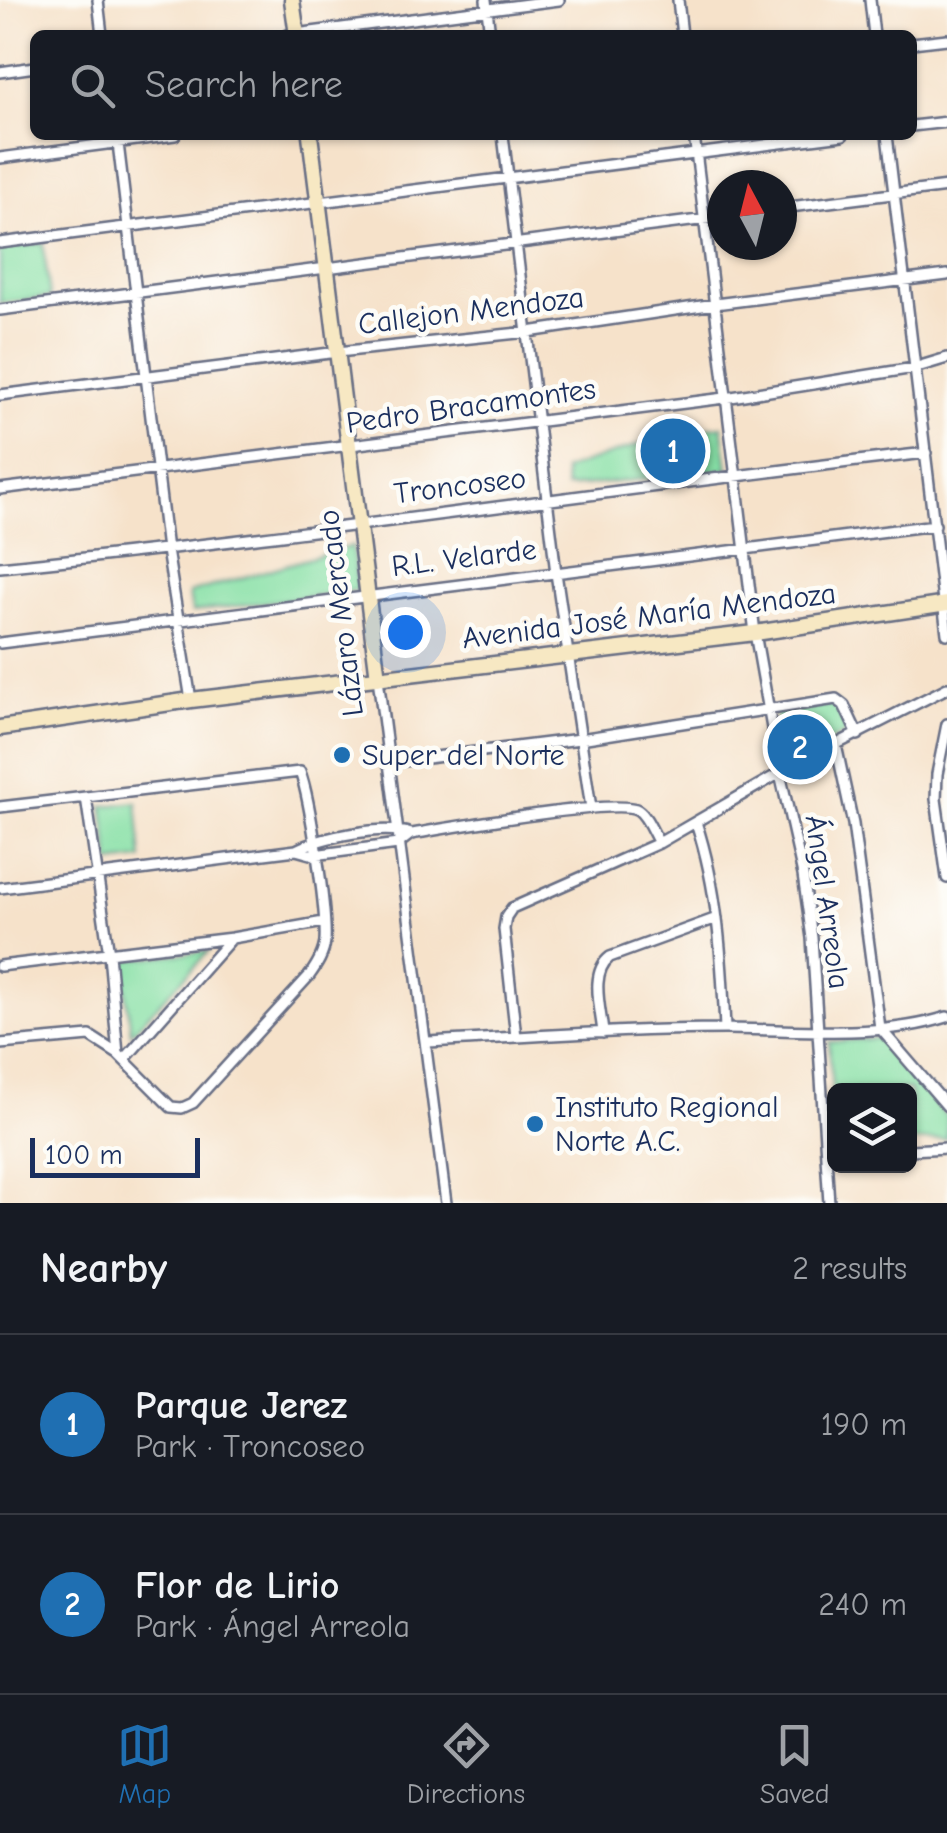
<!DOCTYPE html>
<html lang="en">
<head>
<meta charset="utf-8">
<style>
	body { margin:0; font-family:"Comic Neue",sans-serif; background:#20242c; color:#f1f3f6 }
	.controls { position:absolute; right:30px; bottom:30px; display:grid; overflow:hidden; border-radius:15px; box-shadow:0 2px 8px #0004 }
	.controls button { width:90px; height:90px; display:grid; place-items:center; padding:0; border:0; border-bottom:2px solid #363941; background:#171b24; color:#f1f3f6; font:50px sans-serif }
	.compass { position:absolute; left:707px; top:170px; width:90px; height:90px; border-radius:50%; background:#171b24; box-shadow:0 2px 8px #0004; rotate:353deg }
	.scale { position:absolute; left:30px; bottom:25px; width:170px; box-sizing:border-box; padding-left:10px; border:5px solid #1b2f5e; border-top:0; font-size:28px; line-height:35px; white-space:nowrap; color:#1b2f5e; -webkit-text-stroke:8px #fdfcf7; paint-order:stroke }
	.you { position:absolute; left:405px; top:632px; width:35px; height:35px; margin:-25px; border:8px solid #fff; border-radius:50%; background:#1a73e8; box-shadow:0 0 0 15px #1a73e833 }
	.badge { display:grid; place-items:center; width:65px; height:65px; border-radius:50%; background:#1f6fb2; color:#fff; font-size:32px; font-weight:700 }
	.pin { position:absolute; translate:-50% -50%; border:5px solid #fff; box-shadow:0 2px 10px #0006 }
	.list { margin:0; padding:0; list-style:none }
	h2 { display:flex; justify-content:space-between; align-items:center; height:130px; margin:0; padding:0 40px; font-size:42px }
	h2 small { font-size:32px; font-weight:400; color:#9ea1a6 }
	.list li { display:grid; grid-template-columns:65px 1fr auto; gap:30px; align-items:center; box-sizing:border-box; height:180px; padding:0 40px; border-top:2px solid #363941 }
	.list b { display:block; font-size:38px; white-space:nowrap }
	.list p { margin:0; font-size:32px; white-space:nowrap; color:#9ea1a6 }
	.list em { font-size:32px; font-style:normal; color:#9ea1a6 }
	.icon { flex:none; width:55px; height:55px; fill:none; stroke:currentColor; stroke-width:2; stroke-linecap:round; stroke-linejoin:round }
	.map { position:relative; flex:none; width:947px; height:1203px; overflow:hidden }
	.search { position:absolute; background:#171b24; box-shadow:0 2px 8px #0004; left:30px; right:30px; top:30px; height:110px; display:flex; align-items:center; gap:25px; box-sizing:border-box; padding:0 35px; border-radius:15px; color:#9ea1a6; font-size:38px }
	.sheet { height:490px; background:#171b24 }
	nav { display:flex; justify-content:space-around; align-items:center; box-sizing:border-box; height:140px; border-top:2px solid #363941; background:#171b24; font-size:28px; color:#9ea1a6 }
	nav a { display:grid; justify-items:center; gap:5px }
	nav .on { color:#1f6fb2 }
	.map>svg:first-child { display:block }
	.green { fill:#87e0a6; stroke:#518882; stroke-width:2.5 }
	.lines { fill:none; stroke-linecap:round; stroke-linejoin:round }
	.street-casing { stroke:#686e84; stroke-width:14 }
	.secondary-casing { stroke:#686e84; stroke-width:19 }
	.street { stroke:#fff; stroke-width:9 }
	.secondary { stroke:#f7e8c3; stroke-width:14 }
	.poi-dot { fill:#1f6fb2; stroke:#fdfcf7; stroke-width:4 }
	.labels { text-anchor:middle; dominant-baseline:central; stroke-width:9; stroke-linejoin:round; paint-order:stroke }
	.street-label { font-size:30px; fill:#1b2f5e; stroke:#fdfcf7 }
	.poi-label { font-size:30px; fill:#1b2f5e; stroke:#fdfcf7; text-anchor:start }
</style>
</head>
<body>
<div class="map">
<svg width="947" height="1203" viewBox="0 0 947 1203">
	<rect width="100%" height="100%" fill="#fdfcf7"/>
	<filter id="ink" filterUnits="userSpaceOnUse"><feTurbulence type="fractalNoise" baseFrequency=".01" numOctaves="2"/><feDisplacementMap in="SourceGraphic" scale="20" xChannelSelector="R" yChannelSelector="G"/><feConvolveMatrix kernelMatrix="1 2 1 2 8 2 1 2 1" color-interpolation-filters="sRGB"/></filter>
	<filter id="wash" filterUnits="userSpaceOnUse"><feTurbulence type="fractalNoise" baseFrequency=".0048" numOctaves="4" result="noise"/><feDisplacementMap in="SourceGraphic" scale="40" xChannelSelector="R" yChannelSelector="G"/><feGaussianBlur stdDeviation="2.25" result="paint"/><feColorMatrix in="noise" values="0 0 0 0 0 0 0 0 0 0 0 0 0 0 0 0 0 1.4 0 .05"/><feComposite in="paint" operator="in"/></filter>
	<g filter="url(#wash)">
		<rect width="100%" height="100%" fill="#f6e2ca"/>
		<path class="green" d="M43 243 50 297 0 303V248Z
			M722 426 728 469 566 488 564 470 674 433Z
			M352 546 358 590 192 612 189 593Z
			M837 703 848 732 786 763 775 712Z
			M137 802 142 859 111 863 103 806Z
			M209 951 131 1033 122 960Z
			M880 1038 947 1117V1139L910 1142V1090H834V1118L829 1042Z"/>
	</g>
	<g filter="url(#ink)">
		<g class="lines">
			<g class="street-casing">
				<path id="street" d="M98 0 102 35
					M486 0 490 35
					M678 0 682 35
					M870 0 874 35
					M288 35 559 0
					M912 43 947 39
					M0 72 35 67
					M912 126 947 122
					M117 135 167 550 191 700
					M503 135 556 573 591 808
					M694 135 755 633 780 773 803 875 812 938 829 1203
					M887 135 947 634
					M0 158 175 135
					M782 208 947 187
					M0 243 843 135
					M0 310 722 217
					M0 395 338 352 528 332 715 304 947 275
					M0 489 725 398 914 368 947 358
					M0 567C309 536 617 488 926 453
					M0 643 935 525
					M378 678 446 1203
					M947 724 937 774 936 799 947 878
					M836 745 853 824 880 1028 947 1106
					M387 763 580 739 836 699 844 705 858 735
					M86 797 109 954 118 1054
					M0 807 300 772C310 798 327 912 325 941 324 954 317 965 309 976L193 1103 182 1108 171 1107 118 1054 90 1036 0 1044
					M696 822C718 889 722 959 725 1029
					M296 850C321 837 384 824 411 834 443 829 620 797 638 810 647 816 653 833 659 843
					M0 888 296 850 314 855 398 844 411 834
					M0 966 232 938 324 922
					M603 1033C601 1009 589 973 610 957L717 918
					M516 1037 504 929 506 917 512 908 659 843 780 773 947 688
					M426 1042C526 1037 626 1029 725 1029 798 1029 877 1039 947 1017
					M124 1060 231 939
					M910 1150 947 1148"/>
			</g>
			<g class="secondary-casing">
				<path id="secondary" d="M292 0 297 35
					M310 135 378 678
					M0 728 191 700 755 633 947 604"/>
			</g>
			<use href="#street" class="street"/>
			<use href="#secondary" class="secondary"/>
		</g>
	</g>
	<g class="poi-dot">
		<circle cx="342" cy="755" r="10"/>
		<circle cx="535" cy="1124" r="10"/>
	</g>
	<g class="labels">
		<g class="street-label">
			<text transform="translate(471 311) rotate(-7)">Callejon Mendoza</text>
			<text transform="translate(471 406) rotate(-8)">Pedro Bracamontes</text>
			<text transform="translate(460 486) rotate(-7)">Troncoseo</text>
			<text transform="translate(464 558) rotate(-7)">R.L. Velarde</text>
			<text transform="translate(341 613) rotate(-97)">Lázaro Mercado</text>
			<text transform="translate(649 616) rotate(-7)">Avenida José María Mendoza</text>
			<text transform="translate(827 902) rotate(82)">Ángel Arreola</text>
		</g>
		<g class="poi-label">
			<text x="362" y="755">Super del Norte</text>
			<text x="555" y="1107">Instituto Regional<tspan x="555" dy="34">Norte A.C.</tspan></text>
		</g>
	</g>
</svg>
<div class="controls">
<button><svg class="icon" aria-label="layers" viewBox="0 0 24 24"><path d="M12 4l9 5-9 5-9-5zM3 14l9 5 9-5"/></svg></button>
</div>
<svg class="compass" viewBox="-18 -18 36 36"><path d="M0-13l5 13h-10z" fill="#e53935"/><path d="M0 13l5-13h-10z" fill="#9ea1a6"/></svg>
<div class="scale">100 m</div>
<div class="you"></div>
<div class="pin badge" style="left:673px;top:451px">1</div>
<div class="pin badge" style="left:800px;top:747px">2</div>
<div class="search"><svg class="icon" aria-label="search" viewBox="0 0 24 24"><circle cx="10" cy="10" r="6"/><path d="M15 15l6 6"/></svg>Search here</div>
</div>
<section class="sheet">
<h2>Nearby<small>2 results</small></h2>
<ul class="list">
<li><span class="badge">1</span><div><b>Parque Jerez</b><p>Park · Troncoseo</p></div><em>190 m</em></li>
<li><span class="badge">2</span><div><b>Flor de Lirio</b><p>Park · Ángel Arreola</p></div><em>240 m</em></li>
</ul>
</section>
<nav>
<a class="on"><svg class="icon" aria-label="map" viewBox="0 0 24 24"><path d="M3 6l6-2 6 2 6-2v14l-6 2-6-2-6 2zM9 4v14M15 6v14"/></svg>Map</a>
<a><svg class="icon" aria-label="directions" viewBox="0 0 24 24"><path d="M12 3l9 9-9 9-9-9zM9 14v-3h6M13 9l2 2-2 2"/></svg>Directions</a>
<a><svg class="icon" aria-label="saved" viewBox="0 0 24 24"><path d="M7 4h10v16l-5-4-5 4z"/></svg>Saved</a>
</nav>
</body>
</html>
